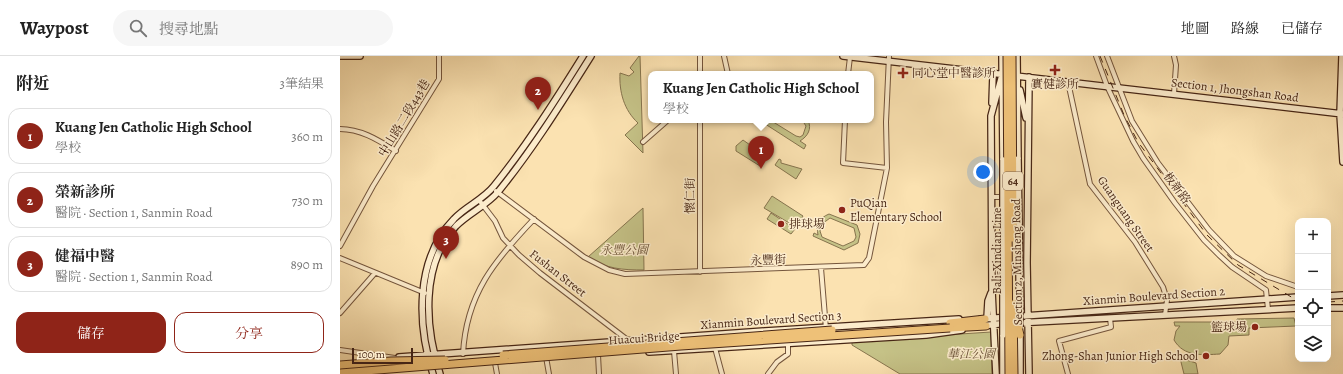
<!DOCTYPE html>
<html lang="zh-TW">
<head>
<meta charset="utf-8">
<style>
	body { margin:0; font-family:Alegreya,"Noto Serif TC",serif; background:#f6f6f6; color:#222 }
	.controls { position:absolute; right:12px; bottom:12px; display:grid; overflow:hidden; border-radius:8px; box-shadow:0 4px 16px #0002 }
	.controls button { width:36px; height:36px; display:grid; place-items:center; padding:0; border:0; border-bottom:1px solid #e0e0e0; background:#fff; color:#222; font:20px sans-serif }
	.scale { position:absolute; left:12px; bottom:10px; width:61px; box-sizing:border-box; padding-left:4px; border:2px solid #472615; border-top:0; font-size:11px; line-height:14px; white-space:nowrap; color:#472615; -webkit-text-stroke:3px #fceccc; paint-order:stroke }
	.you { position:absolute; left:643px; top:116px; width:14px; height:14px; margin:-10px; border:3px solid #fff; border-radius:50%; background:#1a73e8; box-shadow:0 0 0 6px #1a73e833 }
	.badge { display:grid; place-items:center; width:26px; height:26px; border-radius:50%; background:#8f2418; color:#fff; font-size:13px; font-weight:700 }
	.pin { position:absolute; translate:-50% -33px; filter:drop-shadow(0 1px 2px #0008) }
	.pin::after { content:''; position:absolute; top:21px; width:14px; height:12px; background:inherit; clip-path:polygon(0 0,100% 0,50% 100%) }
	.popup { position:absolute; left:308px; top:15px; width:226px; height:52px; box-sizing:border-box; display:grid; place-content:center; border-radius:8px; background:#fff; filter:drop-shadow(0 1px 3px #0005); font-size:13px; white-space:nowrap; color:#767676 }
	.popup b { font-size:15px; color:#222 }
	.popup::after { content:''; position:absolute; left:50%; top:100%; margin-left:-8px; border:8px solid transparent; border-top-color:#fff }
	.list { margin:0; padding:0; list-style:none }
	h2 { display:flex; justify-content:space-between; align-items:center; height:52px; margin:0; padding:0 16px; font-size:17px }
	h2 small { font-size:13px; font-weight:400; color:#767676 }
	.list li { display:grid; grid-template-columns:26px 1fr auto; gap:12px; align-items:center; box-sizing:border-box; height:56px; margin:0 8px 8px; padding:0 8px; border:1px solid #e0e0e0; border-radius:12px }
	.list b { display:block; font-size:15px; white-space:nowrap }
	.list p { margin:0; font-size:13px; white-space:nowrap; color:#767676 }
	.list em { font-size:13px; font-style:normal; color:#767676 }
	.actions { display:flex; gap:8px; padding:12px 16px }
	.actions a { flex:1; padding:9px 0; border:1px solid #8f2418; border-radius:12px; text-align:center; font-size:14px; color:#8f2418 }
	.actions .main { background:#8f2418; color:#fff }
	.icon { flex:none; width:22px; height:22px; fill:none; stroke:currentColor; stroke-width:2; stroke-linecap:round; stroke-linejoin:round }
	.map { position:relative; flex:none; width:1003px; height:318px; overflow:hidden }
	header { display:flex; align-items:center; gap:24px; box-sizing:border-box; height:56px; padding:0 20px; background:#fff; border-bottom:1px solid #e0e0e0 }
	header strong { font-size:19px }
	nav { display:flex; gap:22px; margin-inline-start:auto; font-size:14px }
	.search { width:280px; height:36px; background:#f6f6f6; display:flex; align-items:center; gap:10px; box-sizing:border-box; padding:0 14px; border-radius:22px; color:#767676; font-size:15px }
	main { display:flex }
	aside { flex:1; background:#fff }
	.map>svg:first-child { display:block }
	.green { fill:#c5c287; stroke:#86744e; fill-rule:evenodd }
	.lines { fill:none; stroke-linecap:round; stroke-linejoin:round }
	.street-casing { stroke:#74553c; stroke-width:6 }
	.secondary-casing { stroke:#472615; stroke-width:8 }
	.highway-casing { stroke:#472615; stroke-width:9 }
	.street { stroke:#fceccc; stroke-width:4 }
	.secondary { stroke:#fceccc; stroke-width:5.5 }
	.highway { stroke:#eec178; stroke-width:7 }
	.rail { stroke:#472615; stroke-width:1; stroke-dasharray:7 7; stroke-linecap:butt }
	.secondary-bridge-casing { stroke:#472615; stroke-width:8; stroke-linecap:butt }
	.highway-bridge-casing { stroke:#472615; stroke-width:9; stroke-linecap:butt }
	.secondary-bridge { stroke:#fceccc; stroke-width:5.5 }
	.highway-bridge { stroke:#eec178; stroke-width:7 }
	.poi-dot { fill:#8f2418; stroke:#fceccc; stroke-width:1.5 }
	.labels { text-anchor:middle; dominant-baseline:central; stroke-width:3; stroke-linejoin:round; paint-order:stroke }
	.shield { fill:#fceccc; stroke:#7d614c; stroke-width:1 }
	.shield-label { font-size:11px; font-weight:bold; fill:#472615 }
	.poi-label { font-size:12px; fill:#472615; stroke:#fceccc; text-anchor:start }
	.street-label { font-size:12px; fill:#472615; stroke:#fceccc }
	.park-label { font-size:12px; font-style:italic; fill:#664d32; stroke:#fceccc }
</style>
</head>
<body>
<header>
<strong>Waypost</strong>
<div class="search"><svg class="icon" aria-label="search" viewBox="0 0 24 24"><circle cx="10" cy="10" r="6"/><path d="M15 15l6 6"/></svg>搜尋地點</div>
<nav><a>地圖</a><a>路線</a><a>已儲存</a></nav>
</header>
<main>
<aside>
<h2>附近<small>3筆結果</small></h2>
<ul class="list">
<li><span class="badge">1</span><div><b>Kuang Jen Catholic High School</b><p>學校</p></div><em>360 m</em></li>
<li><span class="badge">2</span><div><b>榮新診所</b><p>醫院 · Section 1, Sanmin Road</p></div><em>730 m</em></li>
<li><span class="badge">3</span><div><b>健福中醫</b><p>醫院 · Section 1, Sanmin Road</p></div><em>890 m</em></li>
</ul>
<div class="actions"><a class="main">儲存</a><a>分享</a></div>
</aside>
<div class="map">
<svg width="1003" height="318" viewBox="0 0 1003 318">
	<rect width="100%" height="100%" fill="#fbe2b1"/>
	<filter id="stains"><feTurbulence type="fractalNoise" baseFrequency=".005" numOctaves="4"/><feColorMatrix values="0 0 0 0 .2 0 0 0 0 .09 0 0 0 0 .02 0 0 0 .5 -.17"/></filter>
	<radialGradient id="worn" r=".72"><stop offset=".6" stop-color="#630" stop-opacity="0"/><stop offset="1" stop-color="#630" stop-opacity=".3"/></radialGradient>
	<path class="green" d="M299 0H300L303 97 285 79 298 67C284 54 279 36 280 17L289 20 294 16 290 12Z
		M419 64H430L456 80 460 81 463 79 466 70 462 64H468C472 73 468 80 460 85L466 89 464 93Z
		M403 84 420 96 423 93 430 95 420 110 396 95V90Z
		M439 103 441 104V107L462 113 456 123 435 109Z
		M432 140 463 160 456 171 424 152Z
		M303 152 304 214C283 214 266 213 248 201Z
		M431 157 455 173 451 178 427 163Z
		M489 158 517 169 520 178 518 187 504 194 473 180 474 177 478 179C476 169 479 162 489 158ZM490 162 514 172 516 181 514 185 503 190 482 181 480 175 482 168Z
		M954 262 956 270 909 272V279L889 280 888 289 880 298C862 299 844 301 834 284L836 275 840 270H835L834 266H897V263Z
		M651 276 652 318H560L512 289V285Z
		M840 302 856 307 858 318H844Z"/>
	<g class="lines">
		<g class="street-casing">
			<path id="street" d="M360 0V18
				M384 0 388 18
				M756 0 767 30 793 85 803 102 835 147 864 184 879 199 892 211 926 234 928 253
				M767 0 792 65 818 107 869 174 894 200 926 220 958 231
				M508 18 510 1
				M728 26 750 128 795 186 823 231 827 244 825 259
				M834 38 836 9 834 0
				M505 64 503 107 547 112
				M0 73C21 73 38 84 56 95
				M303 86 328 64
				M156 135 244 201 269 214 285 218 524 209 529 202 547 112 546 66 549 0
				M652 141H665
				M139 144 155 165 163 182 179 199 200 217 289 285
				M0 190 33 130 99 23V0
				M0 202 85 237
				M481 212 486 273
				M360 216V64
				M0 257 35 217
				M375 292 382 318
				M0 294 55 302
				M334 295 336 318
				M123 298C126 238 155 204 194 163
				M258 299 259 318
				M206 301 209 318
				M155 307 157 318
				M428 318 437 306 448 298V285
				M728 318 719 285 771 271 770 262"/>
		</g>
		<g class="secondary-casing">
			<path id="secondary" d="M0 0H20
				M503 0 1003 58
				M662 0 663 104
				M677 0 678 103
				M1002 0 1000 58 1003 106
				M680 34 686 62
				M652 47 653 18
				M679 170V216
				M988 240 1003 239
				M988 252H1003
				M647 262 648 245 651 237
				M641 263 958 241
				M676 267 958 252
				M642 270 667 267
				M680 279V318
				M309 296 586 279 622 274
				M59 301 425 275 619 263
				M93 318C77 268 75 203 114 163 126 150 143 144 154 130 187 89 215 45 243 0
				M100 318C85 272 80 209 116 170 129 157 146 150 158 136 193 93 222 46 251 0
				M656 318 652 235 651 60 662 19
				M663 318V279
				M689 318 687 207 689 21"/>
		</g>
		<g class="highway-casing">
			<path id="highway" d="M610 267 645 263
				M610 272 646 270"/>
		</g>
		<use href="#street" class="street"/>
		<use href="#secondary" class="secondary"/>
		<use href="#highway" class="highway"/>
		<path class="rail" d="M760 0 784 59 798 86 867 179 898 209 958 245
			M988 246 1003 245"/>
		<g class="secondary-bridge-casing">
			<path id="secondary-bridge" d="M678 103 679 170
				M663 104V279
				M679 216 680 271"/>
		</g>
		<g class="highway-bridge-casing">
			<path id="highway-bridge" d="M667 0 669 318
				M672 0 673 182
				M673 248 674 318
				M677 266 680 279
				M163 299 492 274
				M0 309 51 305 105 304
				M0 317 341 290 610 272"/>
		</g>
		<use href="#secondary-bridge" class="secondary-bridge"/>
		<use href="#highway-bridge" class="highway-bridge"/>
	</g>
	<g class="poi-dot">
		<path d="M713 8h4v4h4v4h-4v4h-4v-4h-4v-4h4z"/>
		<path d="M561 11h4v4h4v4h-4v4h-4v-4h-4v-4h4z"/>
		<circle cx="502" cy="154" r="4"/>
		<circle cx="441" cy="168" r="4"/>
		<circle cx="915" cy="271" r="4"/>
		<circle cx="866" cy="300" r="4"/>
	</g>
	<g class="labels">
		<rect class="shield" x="663" y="116" width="20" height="18" rx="3"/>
		<g class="shield-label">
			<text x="673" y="125">64</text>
		</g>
		<g class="poi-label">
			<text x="572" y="17">同心堂中醫診所</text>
			<text x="715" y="28" text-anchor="middle">實健診所</text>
			<text x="510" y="147">PuQian<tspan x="510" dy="14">Elementary School</tspan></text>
			<text x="449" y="168">排球場</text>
			<text x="907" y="271" text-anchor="end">籃球場</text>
			<text x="858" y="300" text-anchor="end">Zhong-Shan Junior High School</text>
		</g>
		<g class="street-label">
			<text transform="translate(895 34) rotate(7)">Section 1, Jhongshan Road</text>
			<text transform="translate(64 62) rotate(-59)">中山路二段443巷</text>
			<text transform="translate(837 132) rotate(53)">板新路</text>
			<text transform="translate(350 140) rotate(-90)">懷仁街</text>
			<text transform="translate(786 158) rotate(55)">Guanguang Street</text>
			<text transform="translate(657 195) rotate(-90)">Bali-Xindian Line</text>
			<text transform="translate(428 204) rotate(-2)">永豐街</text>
			<text transform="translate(677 206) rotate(-91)">Section 2, Minsheng Road</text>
			<text transform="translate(218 217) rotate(38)">Fushan Street</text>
			<text transform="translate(814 240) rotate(-4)">Xianmin Boulevard Section 2</text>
			<text transform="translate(431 264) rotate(-4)">Xianmin Boulevard Section 3</text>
			<text transform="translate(304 282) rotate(-4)">Huacui Bridge</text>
		</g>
		<g class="park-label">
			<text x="284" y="194">永豐公園</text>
			<text x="631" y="298">華江公園</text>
		</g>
	</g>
	<rect width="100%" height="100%" filter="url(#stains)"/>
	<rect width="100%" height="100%" fill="url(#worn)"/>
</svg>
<div class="controls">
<button>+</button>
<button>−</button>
<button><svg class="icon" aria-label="locate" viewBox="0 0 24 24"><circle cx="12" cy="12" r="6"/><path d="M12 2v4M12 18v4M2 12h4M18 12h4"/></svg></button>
<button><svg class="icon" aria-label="layers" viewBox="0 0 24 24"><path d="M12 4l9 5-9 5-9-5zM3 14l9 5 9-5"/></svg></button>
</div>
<div class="scale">100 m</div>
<div class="you"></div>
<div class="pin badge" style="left:421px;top:113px">1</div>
<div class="popup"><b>Kuang Jen Catholic High School</b>學校</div>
<div class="pin badge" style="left:198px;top:54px">2</div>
<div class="pin badge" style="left:106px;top:203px">3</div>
</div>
</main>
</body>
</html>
